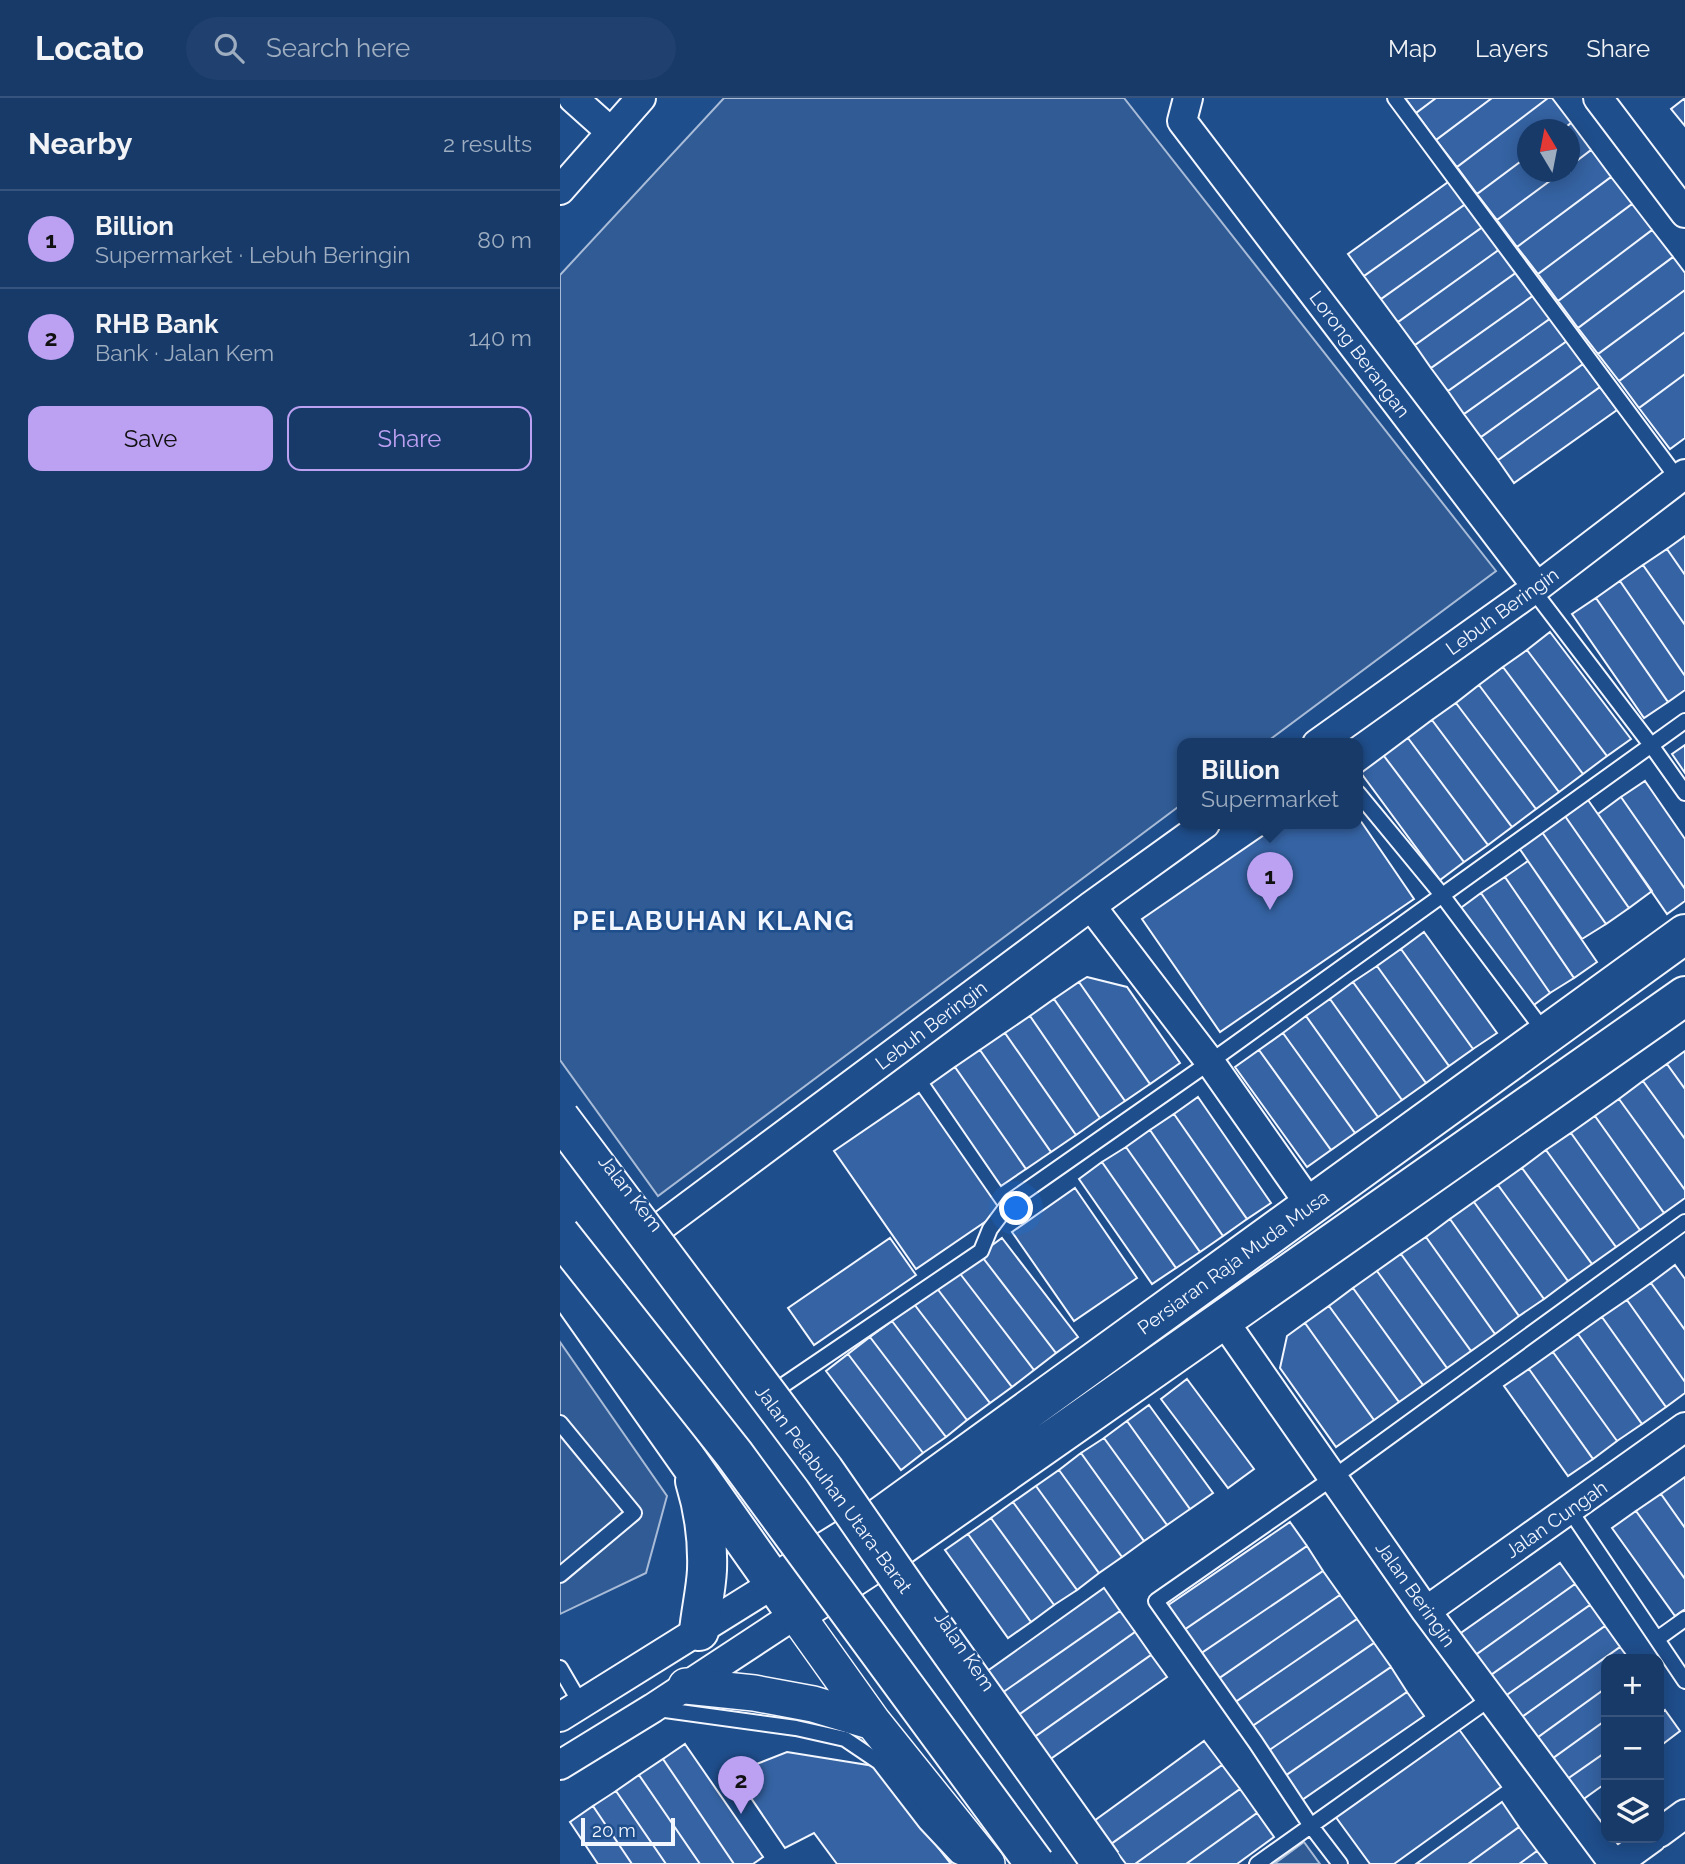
<!DOCTYPE html>
<html lang="en">
<head>
<meta charset="utf-8">
<style>
	body { margin:0; font-family:Raleway,sans-serif; background:#20416f; color:#f1f3f6 }
	.controls { position:absolute; right:21px; bottom:21px; display:grid; overflow:hidden; border-radius:14px; box-shadow:0 4px 18px #0003 }
	.controls button { width:63px; height:63px; display:grid; place-items:center; padding:0; border:0; border-bottom:2px solid #36547d; background:#173a69; color:#f1f3f6; font:35px sans-serif }
	.compass { position:absolute; left:957px; top:21px; width:63px; height:63px; border-radius:50%; background:#173a69; box-shadow:0 4px 18px #0003; rotate:350deg }
	.scale { position:absolute; left:21px; bottom:18px; width:94px; box-sizing:border-box; padding-left:7px; border:4px solid #f2f6ff; border-top:0; font-size:19px; line-height:24px; white-space:nowrap; color:#f2f6ff; -webkit-text-stroke:5px #1f4e8c; paint-order:stroke }
	.you { position:absolute; left:457px; top:1111px; width:24px; height:24px; margin:-18px; border:5px solid #fff; border-radius:50%; background:#1a73e8; box-shadow:0 0 0 10px #1a73e833 }
	.badge { display:grid; place-items:center; width:46px; height:46px; border-radius:50%; background:#bca0f2; color:#111; font-size:23px; font-weight:700 }
	.pin { position:absolute; translate:-50% -58px; filter:drop-shadow(0 2px 4px #0008) }
	.pin::after { content:''; position:absolute; top:37px; width:24px; height:21px; background:inherit; clip-path:polygon(0 0,100% 0,50% 100%) }
	.popup { position:absolute; left:617px; top:640px; width:186px; height:91px; box-sizing:border-box; display:grid; place-content:center; border-radius:14px; background:#173a69; filter:drop-shadow(0 2px 5px #0005); font-size:23px; white-space:nowrap; color:#9eadc0 }
	.popup b { font-size:26px; color:#f1f3f6 }
	.popup::after { content:''; position:absolute; left:50%; top:100%; margin-left:-14px; border:14px solid transparent; border-top-color:#173a69 }
	.list { margin:0; padding:0; list-style:none }
	h2 { display:flex; justify-content:space-between; align-items:center; height:91px; margin:0; padding:0 28px; font-size:30px }
	h2 small { font-size:23px; font-weight:400; color:#9eadc0 }
	.list li { display:grid; grid-template-columns:46px 1fr auto; gap:21px; align-items:center; box-sizing:border-box; height:98px; padding:0 28px; border-top:2px solid #36547d }
	.list b { display:block; font-size:26px; white-space:nowrap }
	.list p { margin:0; font-size:23px; white-space:nowrap; color:#9eadc0 }
	.list em { font-size:23px; font-style:normal; color:#9eadc0 }
	.actions { display:flex; gap:14px; padding:21px 28px }
	.actions a { flex:1; padding:16px 0; border:2px solid #bca0f2; border-radius:14px; text-align:center; font-size:24px; color:#bca0f2 }
	.actions .main { background:#bca0f2; color:#111 }
	.icon { flex:none; width:38px; height:38px; fill:none; stroke:currentColor; stroke-width:2; stroke-linecap:round; stroke-linejoin:round }
	.map { position:relative; flex:none; width:1125px; height:1766px; overflow:hidden }
	header { display:flex; align-items:center; gap:42px; box-sizing:border-box; height:98px; padding:0 35px; background:#173a69; border-bottom:2px solid #36547d }
	header strong { font-size:33px }
	nav { display:flex; gap:38px; margin-inline-start:auto; font-size:24px }
	.search { width:490px; height:63px; background:#20416f; display:flex; align-items:center; gap:18px; box-sizing:border-box; padding:0 24px; border-radius:38px; color:#9eadc0; font-size:26px }
	main { display:flex }
	aside { flex:1; background:#173a69 }
	.map>svg:first-child { display:block }
	.built { fill:#305b95; stroke:#a8bbd7; stroke-width:2 }
	.building { fill:#3563a3; stroke:#f2f6ff; stroke-width:2 }
	.lines { fill:none; stroke-linecap:round; stroke-linejoin:round }
	.service-casing { stroke:#f2f6ff; stroke-width:18 }
	.minor-casing { stroke:#f2f6ff; stroke-width:32 }
	.tertiary-casing { stroke:#f2f6ff; stroke-width:38 }
	.secondary-casing { stroke:#f2f6ff; stroke-width:42 }
	.service { stroke:#1f4e8c; stroke-width:14 }
	.minor { stroke:#1f4e8c; stroke-width:28 }
	.tertiary { stroke:#1f4e8c; stroke-width:35 }
	.secondary { stroke:#1f4e8c; stroke-width:38 }
	.primary-bridge-casing { stroke:#f2f6ff; stroke-width:42; stroke-linecap:butt }
	.primary-bridge { stroke:#1f4e8c; stroke-width:38 }
	.labels { text-anchor:middle; dominant-baseline:central; stroke-width:5; stroke-linejoin:round; paint-order:stroke }
	.street-label { font-size:19px; fill:#f2f6ff; stroke:#1f4e8c }
	.district-label { font-size:26px; font-weight:bold; letter-spacing:2px; fill:#f2f6ff; stroke:#1f4e8c }
</style>
</head>
<body>
<header>
<strong>Locato</strong>
<div class="search"><svg class="icon" aria-label="search" viewBox="0 0 24 24"><circle cx="10" cy="10" r="6"/><path d="M15 15l6 6"/></svg>Search here</div>
<nav><a>Map</a><a>Layers</a><a>Share</a></nav>
</header>
<main>
<aside>
<h2>Nearby<small>2 results</small></h2>
<ul class="list">
<li><span class="badge">1</span><div><b>Billion</b><p>Supermarket · Lebuh Beringin</p></div><em>80 m</em></li>
<li><span class="badge">2</span><div><b>RHB Bank</b><p>Bank · Jalan Kem</p></div><em>140 m</em></li>
</ul>
<div class="actions"><a class="main">Save</a><a>Share</a></div>
</aside>
<div class="map">
<svg width="1125" height="1766" viewBox="0 0 1125 1766">
	<rect width="100%" height="100%" fill="#1f4e8c"/>
	<path class="built" d="M164 0H564L936 473 704 646H622V706L98 1098 0 962V177Z
		M0 1244 107 1398 86 1475 0 1516Z
		M744 1744 760 1766H714Z"/>
	<path class="building" d="M845 0H876L856 15Z
		M876 0H932L876 42 856 15Z
		M932 0H988L897 69 876 42Z
		M988 0H992L1011 25 1002 32H968V58L917 96 897 69Z
		M1125 0V28L1111 11Z
		M1011 25 1031 52 1010 68V32H1002Z
		M1031 52 1051 79 957 149 937 122 1002 74H1010V68Z
		M968 58V74H1002L937 122 917 96Z
		M1051 79 1072 106 978 176 957 149Z
		M891 82 907 105 804 178 788 156Z
		M907 105 924 128 821 201 804 178Z
		M1072 106 1092 132 998 203 978 176Z
		M924 128 940 151 838 224 821 201Z
		M1092 132 1113 159 1018 230 998 203Z
		M940 151 957 174 855 247 838 224Z
		M1113 159 1125 175V192L1038 256 1018 230Z
		M957 174 974 197 871 270 855 247Z
		M1125 192V234L1059 283 1038 256Z
		M974 197 991 220 888 293 871 270Z
		M991 220 1007 243 904 316 888 293Z
		M1125 234V276L1079 310 1059 283Z
		M1007 243 1023 266 921 339 904 316Z
		M1023 266 1040 289 938 362 921 339Z
		M1125 276V340L1110 351 1079 310Z
		M1040 289 1057 312 954 385 938 362Z
		M1125 438V477L1107 451Z
		M1107 451 1125 477V527L1083 467Z
		M1083 467 1125 527V578L1060 483Z
		M1060 483 1125 578V592L1108 604 1036 500Z
		M1036 500 1108 604 1084 620 1012 516Z
		M990 534 1071 641 1047 658 967 552Z
		M967 552 1047 658 1023 676 943 569Z
		M943 569 1023 676 999 694 919 587Z
		M919 587 999 694 976 711 896 605Z
		M896 605 976 711 952 729 872 622Z
		M872 622 952 729 928 747 848 640Z
		M848 640 928 747 904 764 824 658Z
		M1125 647V675L1112 656Z
		M824 658 904 764 880 782 801 675Z
		M1085 683 1125 741V791L1061 699Z
		M1061 699 1125 791V803L1107 816 1038 716Z
		M1028 702 1092 793 1069 810 1005 718Z
		M1005 718 1069 810 1046 826 982 734Z
		M798 719 854 801 660 934 582 821 720 726H798Z
		M982 734 1046 826 1022 841 959 750Z
		M968 763 1037 864 1014 880 945 779Z
		M945 779 1014 880 990 895 921 795Z
		M921 795 990 895 967 912 898 812Z
		M864 834 937 935 913 951 841 851Z
		M841 851 913 951 889 968 817 868Z
		M817 868 889 968 866 985 793 884Z
		M527 879 567 889 620 965 590 986 519 884Z
		M519 884 590 986 565 1003 494 901Z
		M793 884 866 985 842 1002 770 901Z
		M494 901 565 1003 540 1020 470 918Z
		M770 901 842 1002 818 1019 746 918Z
		M470 918 540 1020 516 1037 445 935Z
		M746 918 818 1019 795 1035 723 935Z
		M445 935 516 1037 491 1054 420 952Z
		M723 935 795 1035 771 1052 699 952Z
		M420 952 491 1054 466 1071 395 969Z
		M699 952 771 1052 747 1069 675 969Z
		M1125 953V991L1107 966Z
		M1107 966 1125 991V1041L1083 983Z
		M395 969 466 1071 441 1088 371 986Z
		M1083 983 1125 1041V1092L1059 1001Z
		M359 995 441 1113 356 1171 274 1053Z
		M638 999 711 1105 687 1121 614 1016Z
		M1059 1001 1125 1092V1100L1104 1115 1035 1018Z
		M614 1016 687 1121 663 1138 590 1032Z
		M1035 1018 1104 1115 1080 1132 1011 1035Z
		M590 1032 663 1138 640 1154 566 1049Z
		M1011 1035 1080 1132 1056 1149 986 1052Z
		M566 1049 640 1154 616 1170 542 1064Z
		M986 1052 1056 1149 1032 1166 962 1070Z
		M542 1064 616 1170 592 1186 519 1081Z
		M962 1070 1032 1166 1008 1183 938 1087Z
		M938 1087 1008 1183 984 1201 914 1104Z
		M515 1090 577 1180 514 1223 452 1134Z
		M914 1104 984 1201 959 1218 890 1121Z
		M890 1121 959 1218 935 1236 866 1139Z
		M866 1139 935 1236 911 1253 841 1156Z
		M330 1140 356 1177 254 1247 228 1210Z
		M442 1140 518 1239 496 1255 420 1156Z
		M420 1156 496 1255 474 1272 398 1173Z
		M841 1156 911 1253 887 1270 817 1173Z
		M1115 1167 1125 1181V1232L1091 1185Z
		M398 1173 474 1272 452 1289 376 1189Z
		M817 1173 887 1270 863 1287 793 1190Z
		M1091 1185 1125 1232V1284L1067 1202Z
		M376 1189 452 1289 430 1305 354 1206Z
		M793 1190 863 1287 839 1304 769 1208Z
		M1067 1202 1125 1284V1295L1106 1309 1042 1219Z
		M354 1206 430 1305 407 1322 332 1223Z
		M769 1208 839 1304 814 1322 745 1225Z
		M1042 1219 1106 1309 1082 1326 1018 1236Z
		M332 1223 407 1322 386 1339 310 1239Z
		M745 1225 814 1322 776 1349 720 1270 727 1238Z
		M1018 1236 1082 1326 1057 1343 993 1254Z
		M310 1239 386 1339 363 1355 288 1256Z
		M993 1254 1057 1343 1033 1361 969 1271Z
		M288 1256 363 1355 341 1372 266 1273Z
		M969 1271 1033 1361 1008 1378 944 1288Z
		M627 1281 694 1371 668 1390 601 1301Z
		M589 1307 653 1395 630 1411 567 1323Z
		M567 1323 630 1411 607 1427 544 1340Z
		M544 1340 607 1427 584 1443 521 1355Z
		M521 1355 584 1443 562 1459 499 1372Z
		M499 1372 562 1459 539 1475 476 1388Z
		M1125 1379V1430L1101 1396Z
		M476 1388 539 1475 517 1492 453 1404Z
		M1101 1396 1125 1430V1481L1076 1413Z
		M453 1404 517 1492 494 1507 431 1420Z
		M1076 1413 1125 1481V1511L1115 1518 1052 1430Z
		M431 1420 494 1507 471 1524 408 1436Z
		M730 1424 747 1448 621 1534 604 1510Z
		M408 1436 471 1524 448 1540 385 1452Z
		M747 1448 763 1473 637 1558 621 1534Z
		M1000 1465 1015 1486 914 1558 898 1537Z
		M763 1473 780 1497 655 1583 637 1558Z
		M1015 1486 1030 1507 928 1579 914 1558Z
		M544 1490 560 1513 442 1595 426 1574Z
		M780 1497 797 1521 671 1607 655 1583Z
		M1030 1507 1045 1528 944 1599 928 1579Z
		M560 1513 575 1534 457 1618 442 1595Z
		M797 1521 814 1545 688 1631 671 1607Z
		M1045 1528 1060 1549 959 1621 944 1599Z
		M575 1534 591 1557 473 1640 457 1618Z
		M814 1545 831 1569 705 1655 688 1631Z
		M1060 1549 1069 1561H1046V1590L974 1642 959 1621Z
		M591 1557 607 1579 489 1662 473 1640Z
		M831 1569 847 1594 722 1680 705 1655Z
		M1046 1590V1622L989 1663 974 1642Z
		M847 1594 864 1618 739 1704 722 1680Z
		M1105 1612 1120 1633 1099 1649V1617Z
		M1046 1622V1654L1003 1684 989 1663Z
		M898 1630 941 1689 834 1766H810L775 1718Z
		M644 1643 662 1667 551 1746 534 1723Z
		M125 1646 203 1759 193 1766H174L103 1661Z
		M227 1654 314 1668 391 1766H277L254 1735 225 1750 174 1675Z
		M1046 1654V1685L1018 1705 1003 1684Z
		M103 1661 174 1766H140L79 1677Z
		M662 1667 680 1691 575 1766H566L551 1746Z
		M79 1677 140 1766H106L56 1693Z
		M680 1691 697 1715 626 1766H575Z
		M56 1693 106 1766H72L33 1708Z
		M942 1704 959 1729 908 1766H856Z
		M33 1708 72 1766H38L10 1724Z
		M697 1715 714 1739 677 1766H626Z
		M959 1729 977 1753 959 1766H908Z
		M977 1753 987 1766H959Z"/>
	<g class="lines">
		<g class="service-casing">
			<path id="service" d="M835 0 1118 381
				M973 492 1091 647 1125 695
				M798 695 882 797 986 936
				M222 1288 421 1153 430 1131 451 1103 650 964 1125 623
				M0 1325 74 1415 0 1477
				M1009 1411 1125 1583
				M1097 1541 1125 1521
				M0 1570 21 1606
				M98 1611 236 1630 285 1641 319 1664 366 1725 397 1758 414 1765
				M697 1766 931 1600
				M780 1766 751 1728 696 1645 596 1503 774 1379 1125 1124"/>
		</g>
		<g class="minor-casing">
			<path id="minor" d="M13 0 51 34
				M628 0 622 23 977 489
				M1038 0 1125 115
				M0 92 81 0
				M757 646 977 489 1125 376
				M531 808 650 964 751 1108
				M99 1130 531 808 645 726
				M663 1222 866 1513 1054 1766
				M866 1513 1125 1329
				M0 1619 215 1485
				M0 1667 93 1610 236 1516
				M1099 1735 1125 1716
				M1056 1766 1092 1740"/>
		</g>
		<g class="tertiary-casing">
			<path id="tertiary" d="M236 1516 313 1624 427 1766
				M126 1588 194 1595 253 1606 313 1624"/>
		</g>
		<g class="secondary-casing">
			<path id="secondary" d="M0 1181 236 1516 336 1451 1125 898
				M135 1383C144 1412 148 1442 147 1472 146 1492 141 1513 139 1533
				M223 1480 315 1423 1125 836"/>
		</g>
		<use href="#service" class="service"/>
		<use href="#minor" class="minor"/>
		<use href="#tertiary" class="tertiary"/>
		<use href="#secondary" class="secondary"/>
		<g class="primary-bridge-casing">
			<path id="primary-bridge" d="M0 1020 264 1372 352 1499 542 1766
				M0 1136 174 1356 475 1766"/>
		</g>
		<use href="#primary-bridge" class="primary-bridge"/>
	</g>
	<g class="labels">
		<g class="street-label">
			<text transform="translate(800 256) rotate(53)">Lorong Berangan</text>
			<text transform="translate(942 513) rotate(-36)">Lebuh Beringin</text>
			<text transform="translate(371 927) rotate(-37)">Lebuh Beringin</text>
			<text transform="translate(71 1095) rotate(52)">Jalan Kem</text>
			<text transform="translate(673 1164) rotate(-36)">Persiaran Raja Muda Musa</text>
			<text transform="translate(274 1391) rotate(54)">Jalan Pelabuhan Utara-Barat</text>
			<text transform="translate(996 1421) rotate(-35)">Jalan Cungah</text>
			<text transform="translate(856 1496) rotate(55)">Jalan Beringin</text>
			<text transform="translate(405 1553) rotate(56)">Jalan Kem</text>
		</g>
		<g class="district-label">
			<text x="154" y="823">PELABUHAN KLANG</text>
		</g>
	</g>
</svg>
<div class="controls">
<button>+</button>
<button>−</button>
<button><svg class="icon" aria-label="layers" viewBox="0 0 24 24"><path d="M12 4l9 5-9 5-9-5zM3 14l9 5 9-5"/></svg></button>
</div>
<svg class="compass" viewBox="-18 -18 36 36"><path d="M0-13l5 13h-10z" fill="#e53935"/><path d="M0 13l5-13h-10z" fill="#9eadc0"/></svg>
<div class="scale">20 m</div>
<div class="you"></div>
<div class="pin badge" style="left:710px;top:812px">1</div>
<div class="popup"><b>Billion</b>Supermarket</div>
<div class="pin badge" style="left:181px;top:1716px">2</div>
</div>
</main>
</body>
</html>
